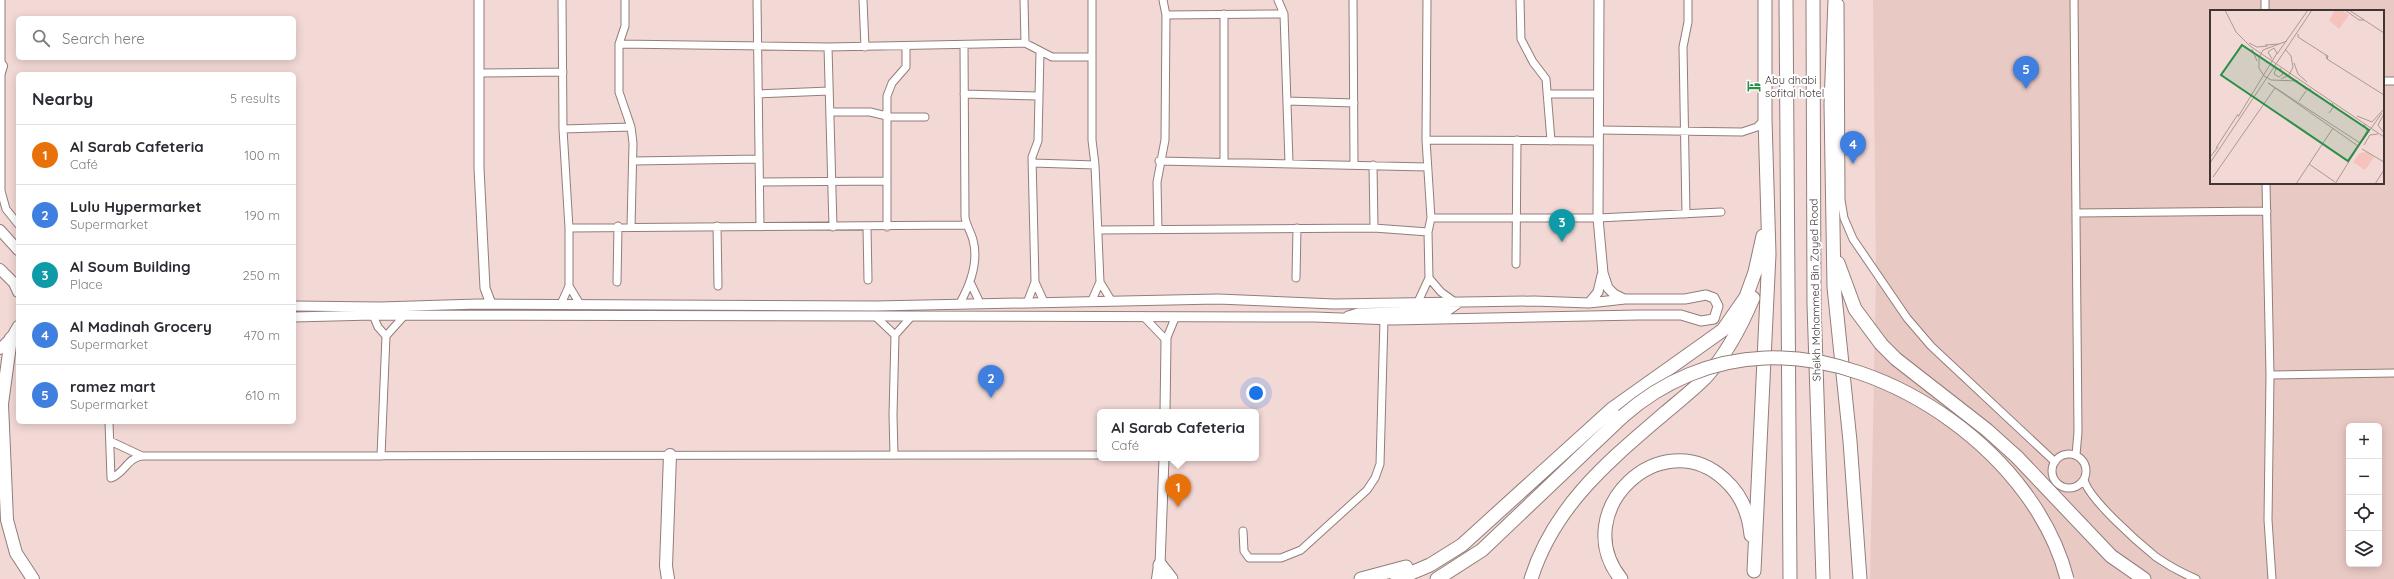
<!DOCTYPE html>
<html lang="en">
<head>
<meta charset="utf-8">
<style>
	body { margin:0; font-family:Quicksand,sans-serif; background:#f2f2f3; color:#2b2b33 }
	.controls { position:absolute; right:12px; bottom:12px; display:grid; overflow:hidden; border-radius:6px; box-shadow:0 2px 10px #0003 }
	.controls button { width:36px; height:36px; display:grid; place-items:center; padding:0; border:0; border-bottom:1px solid #e1e1e2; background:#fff; color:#2b2b33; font:20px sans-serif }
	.you { position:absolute; left:1256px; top:393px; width:14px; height:14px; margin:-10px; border:3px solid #fff; border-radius:50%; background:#1a73e8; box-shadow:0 0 0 6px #1a73e833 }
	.badge { display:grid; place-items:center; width:26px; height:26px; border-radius:50%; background:#7c3aed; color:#fff; font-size:13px; font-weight:700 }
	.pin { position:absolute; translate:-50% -33px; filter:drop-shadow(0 1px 2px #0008) }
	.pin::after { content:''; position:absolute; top:21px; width:14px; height:12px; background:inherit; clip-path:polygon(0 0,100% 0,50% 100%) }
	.popup { position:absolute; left:1097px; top:409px; width:162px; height:52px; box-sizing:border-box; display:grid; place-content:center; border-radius:6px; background:#fff; filter:drop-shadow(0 1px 3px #0005); font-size:13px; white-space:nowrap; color:#7c7c81 }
	.popup b { font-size:15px; color:#2b2b33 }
	.popup::after { content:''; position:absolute; left:50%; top:100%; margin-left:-8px; border:8px solid transparent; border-top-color:#fff }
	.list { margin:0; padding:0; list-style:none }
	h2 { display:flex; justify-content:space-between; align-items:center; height:52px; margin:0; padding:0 16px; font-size:17px }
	h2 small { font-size:13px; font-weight:400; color:#7c7c81 }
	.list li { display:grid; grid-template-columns:26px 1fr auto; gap:12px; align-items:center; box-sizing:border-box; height:60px; padding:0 16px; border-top:1px solid #e1e1e2 }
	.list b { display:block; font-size:15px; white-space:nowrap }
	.list p { margin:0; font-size:13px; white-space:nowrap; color:#7c7c81 }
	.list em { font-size:13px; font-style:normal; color:#7c7c81 }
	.icon { flex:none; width:22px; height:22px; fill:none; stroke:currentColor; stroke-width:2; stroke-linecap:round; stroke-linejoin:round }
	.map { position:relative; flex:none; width:2394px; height:579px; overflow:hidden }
	.search { position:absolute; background:#fff; box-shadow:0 2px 10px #0003; left:16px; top:16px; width:280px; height:44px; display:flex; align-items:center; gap:10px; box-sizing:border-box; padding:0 14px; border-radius:6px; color:#7c7c81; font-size:15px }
	.panel { position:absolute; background:#fff; box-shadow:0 2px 10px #0003; left:16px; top:72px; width:280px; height:352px; border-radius:6px }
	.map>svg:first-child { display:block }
	.built { fill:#e9c9c4; fill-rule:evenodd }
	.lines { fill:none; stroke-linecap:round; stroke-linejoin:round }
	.minor-casing { stroke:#937d7a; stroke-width:9 }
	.tertiary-casing { stroke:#937d7a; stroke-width:11 }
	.secondary-casing { stroke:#937d7a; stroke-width:12 }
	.trunk-casing { stroke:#937d7a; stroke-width:14 }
	.motorway-casing { stroke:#937d7a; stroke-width:15 }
	.minor { stroke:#fff; stroke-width:7 }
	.tertiary { stroke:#fff; stroke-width:9 }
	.secondary { stroke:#fff; stroke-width:10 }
	.trunk { stroke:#fff; stroke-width:12 }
	.motorway { stroke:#fff; stroke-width:13 }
	.motorway-bridge-casing { stroke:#937d7a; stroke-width:15; stroke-linecap:butt }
	.motorway-bridge { stroke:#fff; stroke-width:13 }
	.labels { text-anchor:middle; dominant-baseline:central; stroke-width:4; stroke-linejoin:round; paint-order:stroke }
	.poi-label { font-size:11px; fill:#3f3634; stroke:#fff; text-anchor:start }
	.street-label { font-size:11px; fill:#3f3634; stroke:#fff }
	.inset-road { fill:none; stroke:#ab9895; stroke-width:1 }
	.view { fill:#289047; fill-opacity:0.15; stroke:#289047; stroke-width:2 }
	.inset-edge { fill:none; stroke:#3f3634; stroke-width:2 }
</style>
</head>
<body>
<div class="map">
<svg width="2394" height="579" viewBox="0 0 2394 579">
	<rect width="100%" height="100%" fill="#f3d9d6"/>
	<path class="built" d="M1873 0H2394V579H1870L1876 276ZM2211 11H2383V183H2211ZM2349 426H2379V564H2349Z"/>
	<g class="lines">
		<g class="minor-casing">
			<path id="minor" d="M1 0V191L6 209 18 224
				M625 0V26L619 44V92L631 127 633 143 631 227
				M757 0 760 227
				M863 0 865 47
				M1024 0 1025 43
				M1092 0V140L1095 165 1100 282 1092 300
				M1278 0 1284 14 1289 163
				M1353 0 1354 164
				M1520 0 1521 39 1533 62 1546 79 1551 141
				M2074 0 2078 432 2076 455
				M1840 4 1841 200 1844 218 1853 239 1907 318 1931 346 2055 462
				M2265 11V0
				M1166 15 1284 14
				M619 44 828 47 1025 43 1052 57H1092
				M828 47 833 227
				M1040 52 1038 141 1032 157 1035 282 1044 302
				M479 73 563 72
				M2383 81H2394
				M758 94 829 91
				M964 94 1039 96
				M1547 94H1598
				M1287 101 1354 103
				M830 112H870L891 117H925
				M563 129 631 127
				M1599 130 1742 132 1757 127 1765 119
				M1426 140 1598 141
				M633 161 759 159
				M1159 161 1427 167
				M1224 161V14
				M1033 163 1095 165
				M1373 165 1374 228
				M760 182 887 181
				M2266 183 2270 375 2268 520 2272 579
				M2076 213 2267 211
				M1686 214 1683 47 1688 22V0
				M1431 218H1598L1721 212
				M717 226 718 286
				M867 227 868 280
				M887 227V96L892 83 906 67V47
				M569 228 967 225
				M1158 229 1157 182 1165 140 1166 15 1163 0
				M1098 230 1374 228 1428 232
				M1516 264 1517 140
				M1296 278 1297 228
				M1429 278 1441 292 1455 302
				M617 282 618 226
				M1100 282 1111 300
				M971 284 980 303
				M569 286 580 304
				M960 303C970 285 979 262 973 240 971 232 966 225 965 217L964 45
				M1027 303 1035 282
				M561 304 569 286V228L563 129 562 0
				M1417 304 1429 278 1428 232 1431 218 1426 140 1427 0
				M373 315 378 327 386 336
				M1143 316 1166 340
				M876 317 895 335
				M1166 340 1175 318
				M2270 375 2394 373
				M109 422 111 478C124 474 127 458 142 456L1100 455
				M110 441 142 456
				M2052 471a17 17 0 1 1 34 0a17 17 0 1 1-34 0Z
				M894 455 893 415 895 335 911 317
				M381 456 386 336 404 316
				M2084 479C2087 498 2140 544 2156 557 2169 566 2182 573 2196 579
				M1243 531 1244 551 1249 558H1281L1301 550 1367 490 1375 478 1380 464 1384 320"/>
		</g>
		<g class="tertiary-casing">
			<path id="tertiary" d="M479 0V168L485 288 491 304
				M1599 0 1598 218 1603 273 1608 288 1614 294 1624 299
				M1589 303 1598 292 1602 275
				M294 306 380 307 478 304 876 306 1218 299 1334 304 1534 301 1589 303 1625 299H1685L1706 295 1714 298 1718 306 1714 319 1701 321 1681 315H1639L1392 320 1315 317 373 315 294 317
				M1348 316 1358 313 1447 311 1457 304
				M1165 412 1166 340
				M1160 565 1164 458"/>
		</g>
		<g class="secondary-casing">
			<path id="secondary" d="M0 64 2 66 0 72
				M0 230 18 250
				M0 269 14 283 18 292
				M0 349 11 338 18 326"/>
		</g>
		<g class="trunk-casing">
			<path id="trunk" d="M11 338 2 404 7 520 16 553 33 579
				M668 579 666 566 670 455
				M1158 579 1160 565"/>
		</g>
		<g class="motorway-casing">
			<path id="motorway" d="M1786 0 1790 579
				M1813 0 1814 304 1823 579
				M1835 0 1831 104 1834 287 1850 441 1860 579
				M1838 263 1855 309 1881 344 1896 359 1987 430 2017 457 2111 556 2144 579
				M1160 565 1171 579
				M1754 571 1769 254 1765 119V0
				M1361 579 1406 567
				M1397 579 1430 565 1462 545 1612 409 1723 330 1746 297 1755 272 1763 236
				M1437 579 1482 550 1623 416
				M1531 579C1554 505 1610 460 1666 412 1679 401 1693 390 1705 378 1726 355 1741 327 1753 298
				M1621 579C1567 511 1661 422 1724 479 1741 494 1749 513 1751 535"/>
		</g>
		<use href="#minor" class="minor"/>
		<use href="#tertiary" class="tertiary"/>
		<use href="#secondary" class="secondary"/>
		<use href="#trunk" class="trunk"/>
		<use href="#motorway" class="motorway"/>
		<g class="motorway-bridge-casing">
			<path id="motorway-bridge" d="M1623 416C1663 381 1712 360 1765 358 1891 353 2036 457 2067 579"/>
		</g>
		<use href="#motorway-bridge" class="motorway-bridge"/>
	</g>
	<defs>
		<g id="hotel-bare" transform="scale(1.08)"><path d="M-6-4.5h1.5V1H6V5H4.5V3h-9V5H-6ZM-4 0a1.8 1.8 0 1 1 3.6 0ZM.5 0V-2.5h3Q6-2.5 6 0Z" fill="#289047" stroke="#fff" stroke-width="2.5" paint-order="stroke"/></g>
	</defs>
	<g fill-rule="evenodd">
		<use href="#hotel-bare" x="1754" y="86"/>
	</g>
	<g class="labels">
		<g class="poi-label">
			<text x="1765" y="80">Abu dhabi<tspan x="1765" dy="13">sofital hotel</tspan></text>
		</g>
		<g class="street-label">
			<text transform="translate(1815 290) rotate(-91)">Sheikh Mohammed Bin Zayed Road</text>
		</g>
	</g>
	<g transform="translate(2210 10)">
		<rect width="174" height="174" fill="#f3d9d6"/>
		<path d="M125 0H131L139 5 129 19 119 10ZM157 142 164 147 155 160 143 152 150 143Z" fill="#f6c2bc"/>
		<path class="inset-road" d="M15 0 26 22 40 36 174 127M135 0 149 10H154M139 0 174 23M88 24V27L116 45 117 49 118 46 116 45M77 31 53 40 49 48V58L54 66 61 70 88 71M39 33 47 37 58 36M55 35 69 34M42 39 47 51M67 44 98 0M117 49 174 85M84 53 88 64 97 72M66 58 64 64 69 67 73 64 70 58M71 69 79 65 83 57 81 46 75 39M86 71 97 80 101 79M89 91 96 81M119 103 124 96 122 93M174 104 168 115 174 123M147 106 162 112 174 99M28 107 67 43 64 38 58 42 62 49M152 131 172 103M150 133 157 121 154 114M154 135 160 125 168 124M148 136 58 73 150 133M6 138 28 104M152 139 174 152M0 147 8 137M0 153 102 0M99 154 125 172M3 167 65 78M86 174 123 118M125 174 148 137M165 174 174 160"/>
		<path class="view" d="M32 35 159 120 138 151 11 65Z"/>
		<rect width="174" height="174" class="inset-edge"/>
	</g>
</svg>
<div class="controls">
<button>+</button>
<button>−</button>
<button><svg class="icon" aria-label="locate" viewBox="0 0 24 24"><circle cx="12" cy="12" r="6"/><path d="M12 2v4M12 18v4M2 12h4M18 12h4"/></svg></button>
<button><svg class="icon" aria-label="layers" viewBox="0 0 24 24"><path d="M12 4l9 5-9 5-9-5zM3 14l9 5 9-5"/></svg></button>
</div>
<div class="you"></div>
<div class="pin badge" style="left:1178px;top:507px;background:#e8710a">1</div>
<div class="popup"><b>Al Sarab Cafeteria</b>Café</div>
<div class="pin badge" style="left:991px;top:398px;background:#3f7fe0">2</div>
<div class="pin badge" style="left:1562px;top:242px;background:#0f9aa8">3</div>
<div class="pin badge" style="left:1853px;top:164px;background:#3f7fe0">4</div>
<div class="pin badge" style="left:2026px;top:89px;background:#3f7fe0">5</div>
<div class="search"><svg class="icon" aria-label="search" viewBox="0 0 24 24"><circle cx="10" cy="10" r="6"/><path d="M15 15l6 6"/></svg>Search here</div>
<section class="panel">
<h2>Nearby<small>5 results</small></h2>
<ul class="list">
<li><span class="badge" style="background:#e8710a">1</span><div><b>Al Sarab Cafeteria</b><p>Café</p></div><em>100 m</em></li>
<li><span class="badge" style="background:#3f7fe0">2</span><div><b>Lulu Hypermarket</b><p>Supermarket</p></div><em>190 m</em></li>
<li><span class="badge" style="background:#0f9aa8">3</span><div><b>Al Soum Building</b><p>Place</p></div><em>250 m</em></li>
<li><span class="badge" style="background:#3f7fe0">4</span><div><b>Al Madinah Grocery</b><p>Supermarket</p></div><em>470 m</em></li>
<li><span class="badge" style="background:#3f7fe0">5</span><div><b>ramez mart</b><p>Supermarket</p></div><em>610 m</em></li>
</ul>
</section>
</div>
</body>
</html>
